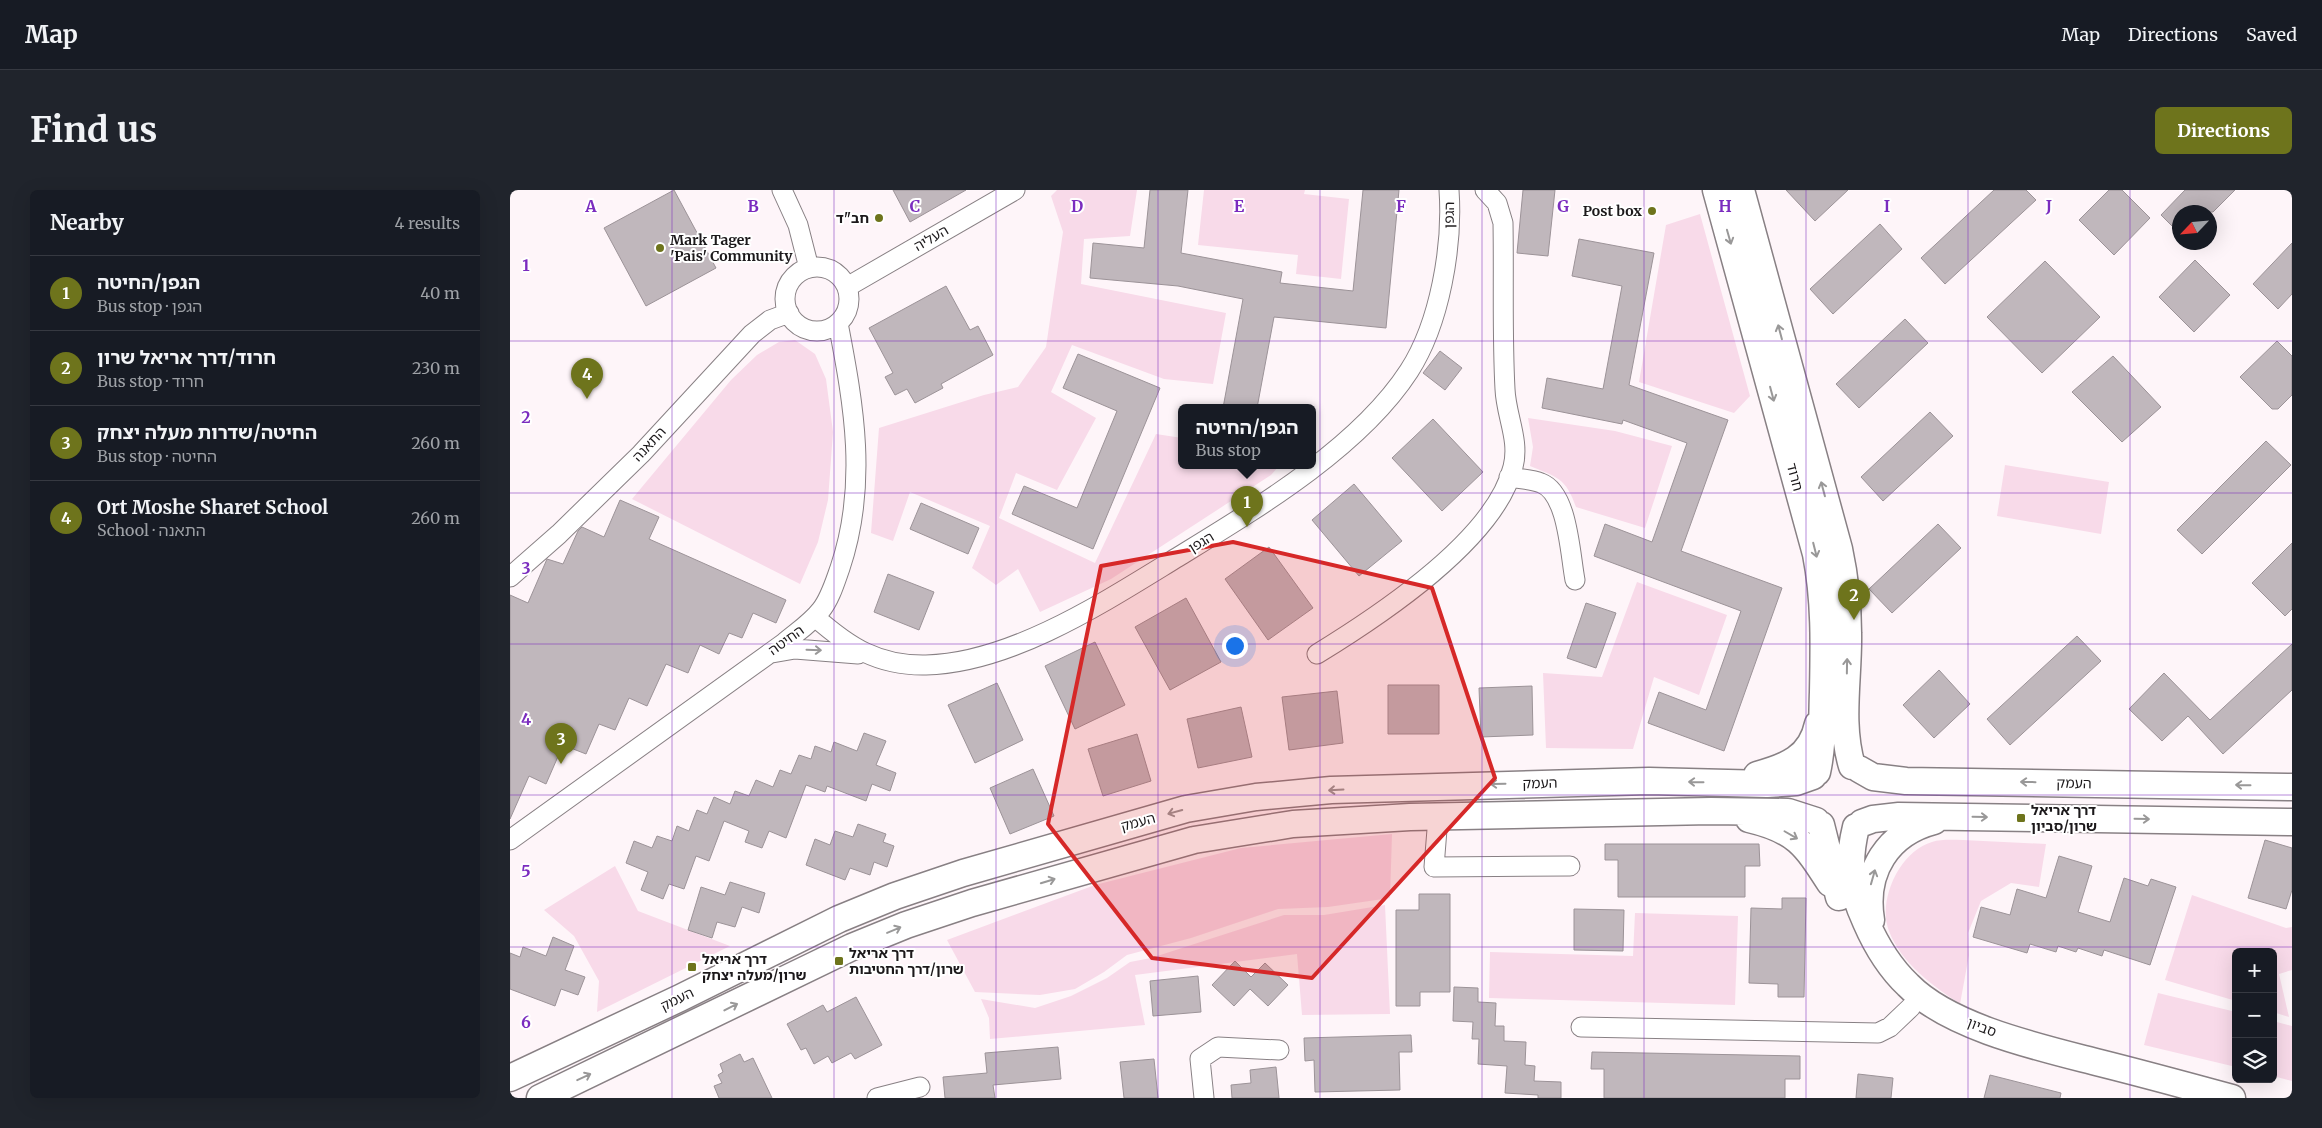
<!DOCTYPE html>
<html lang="en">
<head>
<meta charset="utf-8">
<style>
	body { margin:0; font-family:Merriweather,"Noto Sans Hebrew",serif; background:#20242c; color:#f1f3f6 }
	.controls { position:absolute; right:15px; bottom:15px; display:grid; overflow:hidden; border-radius:8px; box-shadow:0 5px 20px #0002 }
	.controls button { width:45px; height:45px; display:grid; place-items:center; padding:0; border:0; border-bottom:1px solid #363941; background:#171b24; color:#f1f3f6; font:25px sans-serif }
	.compass { position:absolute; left:1662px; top:15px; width:45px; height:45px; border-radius:50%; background:#171b24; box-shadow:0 5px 20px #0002; rotate:244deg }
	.you { position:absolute; left:724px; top:455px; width:18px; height:18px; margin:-12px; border:4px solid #fff; border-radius:50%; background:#1a73e8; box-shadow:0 0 0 8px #1a73e833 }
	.badge { display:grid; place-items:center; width:32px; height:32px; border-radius:50%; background:#6e741c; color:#fff; font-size:16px; font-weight:700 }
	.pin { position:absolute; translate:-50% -41px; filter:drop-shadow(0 1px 2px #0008) }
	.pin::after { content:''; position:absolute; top:26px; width:18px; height:15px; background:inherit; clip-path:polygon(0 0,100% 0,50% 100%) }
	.popup { position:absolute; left:668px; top:214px; width:138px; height:65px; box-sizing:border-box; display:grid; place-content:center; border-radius:8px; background:#171b24; filter:drop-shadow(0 1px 4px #0005); font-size:16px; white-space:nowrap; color:#9ea1a6 }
	.popup b { font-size:19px; color:#f1f3f6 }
	.popup::after { content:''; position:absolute; left:50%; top:100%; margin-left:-10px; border:10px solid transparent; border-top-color:#171b24 }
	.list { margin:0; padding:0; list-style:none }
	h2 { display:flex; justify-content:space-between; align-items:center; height:65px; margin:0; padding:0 20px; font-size:21px }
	h2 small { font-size:16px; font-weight:400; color:#9ea1a6 }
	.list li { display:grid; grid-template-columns:32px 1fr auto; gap:15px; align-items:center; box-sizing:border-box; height:75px; padding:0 20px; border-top:1px solid #363941 }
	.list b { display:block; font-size:19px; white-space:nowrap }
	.list p { margin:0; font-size:16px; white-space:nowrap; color:#9ea1a6 }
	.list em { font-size:16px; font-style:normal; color:#9ea1a6 }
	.icon { flex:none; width:28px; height:28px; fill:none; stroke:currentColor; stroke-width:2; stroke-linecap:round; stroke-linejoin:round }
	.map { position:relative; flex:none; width:1782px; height:908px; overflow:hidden; border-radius:8px }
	header { display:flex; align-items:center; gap:30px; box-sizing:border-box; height:70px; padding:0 25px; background:#171b24; border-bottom:1px solid #363941 }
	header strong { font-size:24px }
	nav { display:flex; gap:28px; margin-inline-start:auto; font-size:18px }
	.intro { display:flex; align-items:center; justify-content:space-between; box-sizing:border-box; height:120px; padding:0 30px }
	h1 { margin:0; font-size:35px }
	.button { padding:12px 22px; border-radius:8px; background:#6e741c; color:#fff; font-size:18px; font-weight:700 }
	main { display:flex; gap:30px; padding:0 30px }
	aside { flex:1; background:#171b24; border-radius:8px; box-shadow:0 5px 20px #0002 }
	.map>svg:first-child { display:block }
	.green { fill:#f8dae9 }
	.building { fill:#c0b7bc; stroke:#9c9398 }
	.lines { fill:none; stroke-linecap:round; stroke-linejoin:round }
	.street-casing { stroke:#888084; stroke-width:21 }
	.secondary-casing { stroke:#888084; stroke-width:29 }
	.street { stroke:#fff; stroke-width:19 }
	.secondary { stroke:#fff; stroke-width:26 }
	.oneway { stroke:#999898 }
	.marked { fill:#d62828; fill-opacity:0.2; stroke:#d62828; stroke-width:4; stroke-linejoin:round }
	.grid { fill:none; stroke:#7b2cbf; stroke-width:1; stroke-opacity:0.55 }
	.poi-dot { fill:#6e741c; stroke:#fff; stroke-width:2 }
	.labels { text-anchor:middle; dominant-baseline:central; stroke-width:4; stroke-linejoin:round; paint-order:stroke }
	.poi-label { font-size:14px; font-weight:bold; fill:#1c191b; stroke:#fff; text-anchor:start }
	.street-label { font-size:14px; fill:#1c191b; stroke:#fff }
	.grid-label { font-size:16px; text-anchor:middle; font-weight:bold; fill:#7b2cbf; stroke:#fff; stroke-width:4; stroke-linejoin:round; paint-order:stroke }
</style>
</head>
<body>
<header>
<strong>Map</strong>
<nav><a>Map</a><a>Directions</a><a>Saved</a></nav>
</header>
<div class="intro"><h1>Find us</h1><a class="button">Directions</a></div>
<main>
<aside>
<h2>Nearby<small>4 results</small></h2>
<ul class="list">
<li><span class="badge">1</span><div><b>הגפן/החיטה</b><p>Bus stop · הגפן</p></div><em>40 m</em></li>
<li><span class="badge">2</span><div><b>חרוד/דרך אריאל שרון</b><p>Bus stop · חרוד</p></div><em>230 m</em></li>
<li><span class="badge">3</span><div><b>החיטה/שדרות מעלה יצחק</b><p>Bus stop · החיטה</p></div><em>260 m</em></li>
<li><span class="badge">4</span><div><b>Ort Moshe Sharet School</b><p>School · התאנה</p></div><em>260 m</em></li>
</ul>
</aside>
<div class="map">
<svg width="1782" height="908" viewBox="0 0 1782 908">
	<rect width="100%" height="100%" fill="#fef5f9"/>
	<path class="green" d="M547 0H627L620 46 574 49 571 94 716 123 703 194 654 189 562 155 541 202 586 228 547 300 506 283 489 328 585 373 646 244 672 248V276H769L761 285 601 389 530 422 508 379 486 395 462 378 480 336 400 302 383 351 361 343 369 238 474 205 508 197 536 157 553 42 541 6Z
		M694 0H795L794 4 839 9 831 89 786 84 788 65 688 55Z
		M1190 24 1240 206 1224 223 1129 192 1156 35Z
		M285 150 305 164 316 189 323 242 318 310 308 352 290 394 122 309 221 190 247 165 269 152Z
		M1018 228 1105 241 1162 256 1135 338 1066 317C1056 288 1047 287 1020 276L1023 257Z
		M1495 275 1599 292 1591 344 1487 326Z
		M1127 392 1217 425 1189 505 1144 487 1123 559 1036 558 1033 483 1092 487Z
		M882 644 880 708 818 717 768 719 681 748 617 765 594 782 565 799 530 805 465 802 437 750 585 695 731 658Z
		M1453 650 1536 654 1529 697 1501 693 1471 711 1458 743 1459 765 1450 814C1423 796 1391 773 1379 741 1367 710 1390 661 1422 652 1431 649 1443 650 1453 650Z
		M105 676 128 721 220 756 87 822 89 791 64 746 34 720Z
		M1682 705 1776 738 1782 737V780L1769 784 1779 827 1763 822V762H1726V811L1655 790Z
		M875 715 880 824 792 825 787 764 625 785 635 835 480 849 479 828 471 809 525 818 561 806 597 788 620 772 641 768 774 725H814Z
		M1125 723 1228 726 1225 815 979 808 980 762 1123 766Z
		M1648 803 1726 822V877L1634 855Z
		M1763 831 1782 836V891L1763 886Z"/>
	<path class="building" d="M164 0 206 78 136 116 94 38Z
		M383 0H456L400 32Z
		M640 0H678L671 63 772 82 770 93 843 101 853 0H889L876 138 764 127 747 218H713L733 109 668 96 580 88 583 53 634 58Z
		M1013 0H1045L1038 66 1007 63Z
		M1276 0H1338L1305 31Z
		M1484 0H1516L1526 10 1435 94 1411 68Z
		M1599 0H1612L1640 28 1604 65 1569 30Z
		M1675 0H1725L1703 22H1670V44L1651 25Z
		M1370 34 1392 59 1323 124 1300 99Z
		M1069 49 1144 63 1119 195 1218 230 1171 361 1272 398 1214 561 1138 533 1149 502 1196 520 1231 421 1084 366 1095 334 1142 352 1177 253 1113 230 1112 234 1032 218 1037 188 1093 199 1112 96 1062 86Z
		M1782 53V104L1768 119 1743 94Z
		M1685 70 1720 105 1684 142 1649 107Z
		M1535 71 1590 127 1532 183 1477 127Z
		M436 96 460 140 468 136 483 165 431 194 433 198 405 213 397 199 385 205 375 187 383 183 359 138Z
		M1395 129 1418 153 1349 218 1326 194Z
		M1767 151 1782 166V205L1768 219H1762L1730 187Z
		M930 161 952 178 935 200 913 183Z
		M568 164 650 198 583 359 502 324 514 296 567 318 607 221 553 198Z
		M1603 166 1651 217 1612 252 1562 202Z
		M1420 222 1443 246 1373 311 1351 287Z
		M923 229 973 282 932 321 882 268Z
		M1756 251 1781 275 1692 364 1667 340Z
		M844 294 892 351 849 386 802 330Z
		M110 310 149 327 139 349 276 410 266 433 243 423 232 448 219 443 209 464 190 455 178 483 156 474 137 516 119 508 105 540 89 534 76 564 53 555 36 594 19 586 0 629V405L18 413 37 369 53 374 68 341 72 337 94 347Z
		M411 313 469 338 458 364 400 339Z
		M1428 334 1451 358 1382 423 1359 399Z
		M1782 353V419L1775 426 1742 393Z
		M759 357 803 418 758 450 715 389Z
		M378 384 424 402 409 440 364 422Z
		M676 408 711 472 660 500 625 437Z
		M1076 413 1106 423 1086 478 1057 468Z
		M1567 446 1591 471 1500 555 1477 529Z
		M585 452 615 515 565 539 535 476Z
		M1782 454V500L1713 564 1678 526 1652 551 1619 519 1654 483 1700 530Z
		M1429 480 1460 514 1424 548 1393 515Z
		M487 493 513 550 465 573 438 515Z
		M878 495H929V544H878Z
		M1022 496 1023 545 971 547 969 498Z
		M827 501 833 553 779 560 772 507Z
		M731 517 742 567 688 578 677 529Z
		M354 543 376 551 366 575 386 583 380 601 362 594 356 611 317 596 315 602 296 595 276 648 259 641 252 658 235 652 239 641 214 631 199 671 186 666 174 699 159 694 153 709 131 700 138 682 116 673 124 651 142 658 147 646 162 651 167 636 179 641 187 620 197 624 204 607 220 614 225 601 239 606 246 590 263 597 270 580 281 584 289 565 301 569 305 556 321 562 324 552 347 561Z
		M627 544 641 591 593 606 578 559Z
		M523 579 544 626 500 644 480 598Z
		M348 634 376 644 373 652 384 656 377 677 364 672 360 685 340 678 335 690 296 675 305 649 320 655 325 641 343 647Z
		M1755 650 1782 658V700L1776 719 1738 708Z
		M1095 654H1249L1250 676H1235V707H1108V670H1095Z
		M1549 666 1582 676 1568 722 1600 732 1614 688 1638 696 1641 689 1666 697 1640 775 1594 760 1592 766 1568 758 1566 762 1548 756 1546 762 1520 754 1517 763 1463 747 1471 717 1500 725 1507 699 1536 708Z
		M220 692 255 703 249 723 232 717 225 737 207 732 202 748 178 740 191 697 215 705Z
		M909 704H940V802H910V816H886V720H909Z
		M1272 708H1296L1294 807H1268V794L1239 793 1241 718 1272 719Z
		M1064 719 1114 720 1113 761 1064 760Z
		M43 747 64 756 55 780 75 787 68 805 51 799 45 816 0 799V763L10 767 13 757 36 766Z
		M725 771 741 787 755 773 778 795 758 816 740 799 724 816 702 795Z
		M688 786 691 822 643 826 640 791Z
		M944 797 968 798V812L986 813 985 836H994V851L1016 852 1015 875 1025 876 1024 891 1051 892V908H1028V905L995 903 997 876 968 874 969 849H962L963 832 943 831Z
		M346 807 372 855 345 869 341 863 322 873 318 866 304 874 296 858 291 860 277 834 313 815 317 822Z
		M901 845 902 862H889L890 900 805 902 804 870 795 871 794 848Z
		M548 857 551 889 483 895 485 908H435L433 887 477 883 475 863Z
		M1082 862 1290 866V889H1275V908H1094V879H1081Z
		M230 864 234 872 243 868 262 908H209L204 896 212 893 208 885 213 882 210 874Z
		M644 869 648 908H614L610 872Z
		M766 877 769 908H722L721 895 741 893 740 880Z
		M1348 884 1383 888 1381 908H1346Z
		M1480 885 1551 903 1550 908H1474Z"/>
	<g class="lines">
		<g class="street-casing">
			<path id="street" d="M272 0 288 35 299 78
				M275 109a32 32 0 1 1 64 0a32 32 0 1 1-64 0Z
				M337 97 505 0
				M999 287C1009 289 1021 289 1031 293 1058 303 1060 364 1065 390
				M0 387 49 344 131 264 242 144 260 130 279 123
				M305 427C339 457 368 476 416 475 502 473 596 411 668 367 746 319 849 258 899 181 930 133 943 56 939 0
				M262 463 285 459 348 464
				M807 464C869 426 985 350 1003 277 1010 250 996 226 995 199 992 144 994 88 993 33L987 13 975 0
				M928 627 924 677 1060 676
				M0 650 274 453C287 442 301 433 311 420 320 409 325 392 330 378 358 295 344 216 328 133
				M1071 837 1368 843 1380 837 1401 817
				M367 908 410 897
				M694 908 690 869 708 857 769 860"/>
		</g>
		<g class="secondary-casing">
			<path id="secondary" d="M1206 0 1306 364C1315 410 1314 455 1313 502 1312 528 1313 555 1307 582
				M1231 0 1329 359C1335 387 1338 414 1338 443 1339 487 1329 533 1342 576
				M1349 579 1363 587 1396 591 1782 597
				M1247 585C1276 577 1301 568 1308 534
				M1239 629C1286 640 1295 654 1320 693
				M1352 633 1363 629 1389 626 1782 632
				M1311 635 1329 707
				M1346 637C1337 674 1340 697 1356 732 1366 755 1380 778 1398 795 1440 838 1532 858 1590 873 1634 884 1678 896 1722 908
				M1361 730C1353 681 1378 643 1424 631
				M0 888 170 808 329 729 385 706 453 683 676 619 746 607 821 600 1139 591 1257 594 1286 592 1303 586
				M30 908 342 757 396 735 462 713 684 650 783 634 900 627 1201 621 1278 622 1306 631"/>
		</g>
		<use href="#street" class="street"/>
		<use href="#secondary" class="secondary"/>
	</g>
	<defs><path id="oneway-shaft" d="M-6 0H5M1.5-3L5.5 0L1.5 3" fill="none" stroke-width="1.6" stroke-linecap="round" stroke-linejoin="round" transform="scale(1.25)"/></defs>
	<g class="oneway">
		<use href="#oneway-shaft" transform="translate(1219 47) rotate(74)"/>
		<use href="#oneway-shaft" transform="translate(1270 142) rotate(-105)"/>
		<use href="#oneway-shaft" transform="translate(1262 204) rotate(75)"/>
		<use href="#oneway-shaft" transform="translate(1313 299) rotate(-105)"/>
		<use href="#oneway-shaft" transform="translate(1305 360) rotate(76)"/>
		<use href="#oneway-shaft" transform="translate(304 460) rotate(2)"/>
		<use href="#oneway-shaft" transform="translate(1337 476) rotate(-89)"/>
		<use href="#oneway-shaft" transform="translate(1186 592) rotate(-179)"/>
		<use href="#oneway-shaft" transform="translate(1518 592) rotate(-179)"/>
		<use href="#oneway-shaft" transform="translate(988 594) rotate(179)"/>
		<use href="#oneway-shaft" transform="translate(1733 595) rotate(-179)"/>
		<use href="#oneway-shaft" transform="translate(826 600) rotate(177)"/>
		<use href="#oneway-shaft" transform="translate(665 622) rotate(165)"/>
		<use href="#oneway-shaft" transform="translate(1470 627) rotate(1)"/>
		<use href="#oneway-shaft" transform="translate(1632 629) rotate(1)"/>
		<use href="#oneway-shaft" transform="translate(1281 645) rotate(30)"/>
		<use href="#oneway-shaft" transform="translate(1363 687) rotate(-74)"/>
		<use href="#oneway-shaft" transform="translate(538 691) rotate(-17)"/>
		<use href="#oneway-shaft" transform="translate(384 740) rotate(-23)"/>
		<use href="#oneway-shaft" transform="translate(221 817) rotate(-27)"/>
		<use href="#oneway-shaft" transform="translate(74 887) rotate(-25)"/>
	</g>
	<path class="marked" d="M723 352 922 398 985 588 802 788 642 768 538 634 591 376Z"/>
	<path class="grid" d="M162 0V908M324 0V908M486 0V908M648 0V908M810 0V908M972 0V908M1134 0V908M1296 0V908M1458 0V908M1620 0V908M0 151H1782M0 303H1782M0 454H1782M0 605H1782M0 757H1782"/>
	<g class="poi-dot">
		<circle cx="1142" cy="21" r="5"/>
		<circle cx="369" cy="28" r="5"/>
		<circle cx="150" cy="58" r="5"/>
		<rect x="1506" y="623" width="10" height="10" rx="2.5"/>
		<rect x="324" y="766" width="10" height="10" rx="2.5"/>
		<rect x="177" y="772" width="10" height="10" rx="2.5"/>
	</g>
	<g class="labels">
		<g class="poi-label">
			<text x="1132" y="21" text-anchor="end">Post box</text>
			<text x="359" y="28" text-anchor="end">חב"ד</text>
			<text x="160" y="50">Mark Tager<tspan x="160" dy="16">'Pais' Community</tspan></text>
			<text x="1521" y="620">דרך אריאל<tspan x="1521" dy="16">שרון/סביון</tspan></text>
			<text x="339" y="763">דרך אריאל<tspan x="339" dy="16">שרון/דרך החטיבות</tspan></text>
			<text x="192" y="769">דרך אריאל<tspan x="192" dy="16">שרון/מעלה יצחק</tspan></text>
		</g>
		<g class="street-label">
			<text transform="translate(939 25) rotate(-89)">הגפן</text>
			<text transform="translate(421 48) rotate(-30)">העליה</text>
			<text transform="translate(139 254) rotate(-47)">התאנה</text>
			<text transform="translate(1285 287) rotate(75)">חרוד</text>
			<text transform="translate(691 352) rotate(-31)">הגפן</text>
			<text transform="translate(276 450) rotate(-36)">החיטה</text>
			<text transform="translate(1030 593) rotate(-1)">העמק</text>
			<text transform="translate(1564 593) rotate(1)">העמק</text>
			<text transform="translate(628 632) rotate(-15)">העמק</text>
			<text transform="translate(167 809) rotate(-26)">העמק</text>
			<text transform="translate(1472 837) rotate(21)">סביון</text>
		</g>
	</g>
	<g class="grid-label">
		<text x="81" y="22">A</text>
		<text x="243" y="22">B</text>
		<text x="405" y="22">C</text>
		<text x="567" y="22">D</text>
		<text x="729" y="22">E</text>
		<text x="891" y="22">F</text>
		<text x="1053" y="22">G</text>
		<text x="1215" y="22">H</text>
		<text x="1377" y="22">I</text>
		<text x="1539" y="22">J</text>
		<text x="16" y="81">1</text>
		<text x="16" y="233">2</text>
		<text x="16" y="384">3</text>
		<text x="16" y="535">4</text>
		<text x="16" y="687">5</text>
		<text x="16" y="838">6</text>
	</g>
</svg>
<div class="controls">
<button>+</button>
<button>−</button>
<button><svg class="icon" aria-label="layers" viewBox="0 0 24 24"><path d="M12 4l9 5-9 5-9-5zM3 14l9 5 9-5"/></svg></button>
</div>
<svg class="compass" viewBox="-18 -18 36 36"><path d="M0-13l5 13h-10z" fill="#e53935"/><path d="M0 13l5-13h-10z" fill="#9ea1a6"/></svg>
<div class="you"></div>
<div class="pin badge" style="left:737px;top:337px">1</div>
<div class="popup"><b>הגפן/החיטה</b>Bus stop</div>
<div class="pin badge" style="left:1344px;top:430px">2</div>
<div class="pin badge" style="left:51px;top:574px">3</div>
<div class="pin badge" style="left:77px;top:209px">4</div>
</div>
</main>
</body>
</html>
